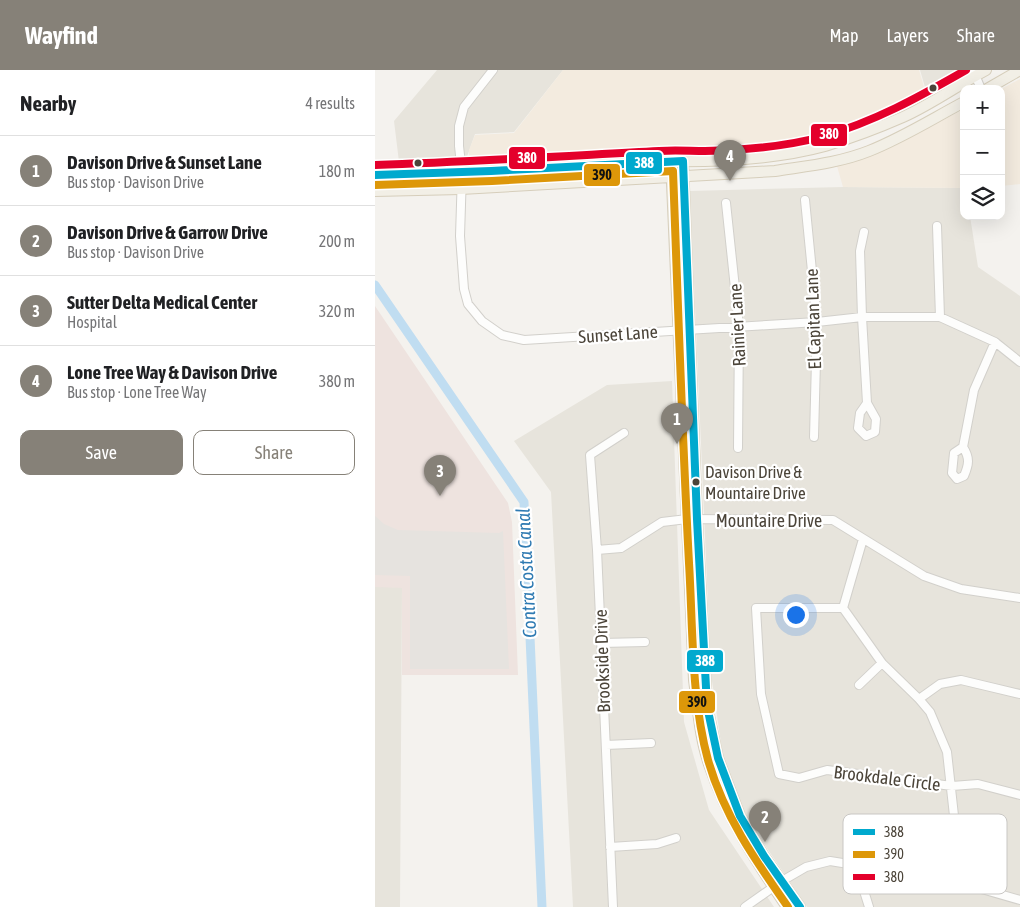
<!DOCTYPE html>
<html lang="en">
<head>
<meta charset="utf-8">
<style>
	body { margin:0; font-family:"Asap Condensed",sans-serif; background:#f2f2f2; color:#202124 }
	.controls { position:absolute; right:15px; top:15px; display:grid; overflow:hidden; border-radius:10px; box-shadow:0 5px 20px #0002 }
	.controls button { width:45px; height:45px; display:grid; place-items:center; padding:0; border:0; border-bottom:1px solid #e0e0e0; background:#fff; color:#202124; font:25px sans-serif }
	.you { position:absolute; left:420px; top:544px; width:18px; height:18px; margin:-12px; border:4px solid #fff; border-radius:50%; background:#1a73e8; box-shadow:0 0 0 8px #1a73e833 }
	.badge { display:grid; place-items:center; width:32px; height:32px; border-radius:50%; background:#868178; color:#fff; font-size:16px; font-weight:700 }
	.pin { position:absolute; translate:-50% -41px; filter:drop-shadow(0 1px 2px #0008) }
	.pin::after { content:''; position:absolute; top:26px; width:18px; height:15px; background:inherit; clip-path:polygon(0 0,100% 0,50% 100%) }
	.list { margin:0; padding:0; list-style:none }
	h2 { display:flex; justify-content:space-between; align-items:center; height:65px; margin:0; padding:0 20px; font-size:21px }
	h2 small { font-size:16px; font-weight:400; color:#757577 }
	.list li { display:grid; grid-template-columns:32px 1fr auto; gap:15px; align-items:center; box-sizing:border-box; height:70px; padding:0 20px; border-top:1px solid #e0e0e0 }
	.list b { display:block; font-size:19px; white-space:nowrap }
	.list p { margin:0; font-size:16px; white-space:nowrap; color:#757577 }
	.list em { font-size:16px; font-style:normal; color:#757577 }
	.actions { display:flex; gap:10px; padding:15px 20px }
	.actions a { flex:1; padding:11px 0; border:1px solid #868178; border-radius:10px; text-align:center; font-size:18px; color:#868178 }
	.actions .main { background:#868178; color:#fff }
	.icon { flex:none; width:28px; height:28px; fill:none; stroke:currentColor; stroke-width:2; stroke-linecap:round; stroke-linejoin:round }
	.map { position:relative; flex:none; width:645px; height:837px; overflow:hidden }
	header { display:flex; align-items:center; gap:30px; box-sizing:border-box; height:70px; padding:0 25px; background:#868178; color:#fff }
	header strong { font-size:24px }
	nav { display:flex; gap:28px; margin-inline-start:auto; font-size:18px }
	main { display:flex }
	aside { flex:1; background:#fff }
	.map>svg:first-child { display:block }
	.residential { fill:#e7e4dc }
	.commercial { fill:#f3ebdf }
	.medical { fill:#eee3df }
	.parking { fill:#e6e3df }
	.lines { fill:none; stroke-linecap:round; stroke-linejoin:round }
	.canal { stroke:#c0ddf1; stroke-width:9 }
	.minor-casing { stroke:#d2d0cb; stroke-width:10 }
	.major-casing { stroke:#d6cebb; stroke-width:12 }
	.minor { stroke:#fdfdfc; stroke-width:8 }
	.major { stroke:#f2efe6; stroke-width:10 }
	.bus-1-casing { stroke:#fff; stroke-width:11 }
	.bus-2-casing { stroke:#fff; stroke-width:11 }
	.bus-3-casing { stroke:#fff; stroke-width:11 }
	.bus-1 { stroke:#00a9ce; stroke-width:8 }
	.bus-2 { stroke:#dd9709; stroke-width:8 }
	.bus-3 { stroke:#e4002b; stroke-width:8 }
	.bus-dot { fill:#4b4439; stroke:#fff; stroke-width:2 }
	.labels { text-anchor:middle; dominant-baseline:central; stroke-width:4.5; stroke-linejoin:round; paint-order:stroke }
	.bus-label { font-size:17px; fill:#4b4439; stroke:#fff; text-anchor:start }
	.street-label { font-size:18px; fill:#4b4439; stroke:#fff }
	.water-label { font-size:19px; font-style:italic; fill:#2e7ab2; stroke:#fff }
	.key { fill:#fff; stroke:#c9c7c4; stroke-width:1 }
	.key-label { font-size:14px; fill:#4b4439 }
	.line-badge { stroke:#fff; stroke-width:2 }
	.badge-label { font-size:14px; text-anchor:middle; font-weight:bold; fill:#fff }
	.pale-badge-label { font-size:14px; text-anchor:middle; font-weight:bold; fill:#111 }
</style>
</head>
<body>
<header>
<strong>Wayfind</strong>
<nav><a>Map</a><a>Layers</a><a>Share</a></nav>
</header>
<main>
<aside>
<h2>Nearby<small>4 results</small></h2>
<ul class="list">
<li><span class="badge">1</span><div><b>Davison Drive &amp; Sunset Lane</b><p>Bus stop · Davison Drive</p></div><em>180 m</em></li>
<li><span class="badge">2</span><div><b>Davison Drive &amp; Garrow Drive</b><p>Bus stop · Davison Drive</p></div><em>200 m</em></li>
<li><span class="badge">3</span><div><b>Sutter Delta Medical Center</b><p>Hospital</p></div><em>320 m</em></li>
<li><span class="badge">4</span><div><b>Lone Tree Way &amp; Davison Drive</b><p>Bus stop · Lone Tree Way</p></div><em>380 m</em></li>
</ul>
<div class="actions"><a class="main">Save</a><a>Share</a></div>
</aside>
<div class="map">
<svg width="645" height="837" viewBox="0 0 645 837">
	<rect width="100%" height="100%" fill="#f4f2ee"/>
	<path class="residential" d="M62 0H188L139 62 100 64 87 101 25 100 19 51Z
		M545 0H593L552 24Z
		M468 117 589 118V146H595L603 197 645 226V837H432L374 752 349 694 336 604 315 121Z
		M297 311 309 652 334 740 399 837H198L176 422 139 371 232 315Z
		M0 517H27L25 837H0Z"/>
	<path class="commercial" d="M188 0H544L551 24 494 52 464 62 428 71 398 75 98 94 94 91V80L100 65 139 63Z
		M645 9V114L626 116V19Z
		M589 39V118L468 117 462 96 540 65Z"/>
	<path class="medical" d="M0 236 133 433 137 452 143 605H27V518L0 517Z"/>
	<path class="parking" d="M0 446 9 454 23 460 124 463 128 461 134 599H35V506L0 505Z"/>
	<g class="lines">
		<path class="canal" d="M0 215 149 432 167 837"/>
		<g class="minor-casing">
			<path id="minor" d="M118 0 89 37 84 56V76L87 103 85 166 89 219 93 234 107 251 127 265 149 270 442 252 487 247H565L620 272 645 292
				M598 0 606 19
				M430 130 442 252 439 367
				M351 133 364 256 363 378
				M562 156 565 247
				M489 162 485 181 487 247 492 333 501 349 500 362 491 366 483 358 485 343 492 333
				M588 377 579 383 577 403 582 409 589 406C594 394 595 388 588 377L599 320 620 272
				M488 469 468 538 507 593 544 629 555 642 572 682 583 782 579 811
				M222 480 246 478 287 452 312 449 458 450 549 506 586 519 645 528
				M468 538H381L386 624 404 704 424 708 452 700 577 716 603 714 645 725
				M227 573 270 572
				M484 615 507 593
				M544 629 565 614 586 610 645 624
				M231 675 276 673
				M235 777 282 774 301 768
				M489 797V821L494 837
				M238 837 222 480 215 385 249 363
				M370 837 407 811 431 797 455 791 579 811 645 830"/>
		</g>
		<g class="major-casing">
			<path id="major" d="M612 19 645 0
				M296 91 319 610C323 639 325 670 335 697 352 747 382 793 412 837
				M308 91 322 449 332 636 343 688 365 746 389 786 425 837
				M0 105 116 101 288 91C340 92 399 90 450 76 476 68 503 58 528 47 557 34 583 15 611 0
				M0 121 86 119 400 101C431 96 464 93 494 81 527 68 557 49 589 32"/>
		</g>
		<use href="#minor" class="minor"/>
		<use href="#major" class="major"/>
		<g class="bus-1-casing">
			<path id="bus-1" d="M0 105 116 101 308 91 322 449 332 636 343 688 365 746 389 786 425 837"/>
		</g>
		<g class="bus-2-casing">
			<path id="bus-2" d="M0 115 117 111 298 101C303 232 307 363 314 493 318 558 316 628 333 690 349 746 380 790 413 837"/>
		</g>
		<g class="bus-3-casing">
			<path id="bus-3" d="M0 95C95 92 190 86 284 81 300 80 315 81 330 81 369 80 409 77 446 67 499 52 544 27 591 0"/>
		</g>
		<use href="#bus-1" class="bus-1"/>
		<use href="#bus-2" class="bus-2"/>
		<use href="#bus-3" class="bus-3"/>
	</g>
	<g class="bus-dot">
		<circle cx="558" cy="18" r="4.5"/>
		<circle cx="43" cy="93" r="4.5"/>
		<circle cx="321" cy="412" r="4.5"/>
	</g>
	<g class="labels">
		<g class="bus-label">
			<text x="330" y="402">Davison Drive &amp;<tspan x="330" dy="21">Mountaire Drive</tspan></text>
		</g>
		<g class="street-label">
			<text transform="translate(438 249) rotate(-92)">El Capitan Lane</text>
			<text transform="translate(362 255) rotate(-93)">Rainier Lane</text>
			<text transform="translate(243 264) rotate(-4)">Sunset Lane</text>
			<text x="394" y="450">Mountaire Drive</text>
			<text transform="translate(227 591) rotate(-92)">Brookside Drive</text>
			<text transform="translate(512 708) rotate(7)">Brookdale Circle</text>
		</g>
		<g class="water-label">
			<text transform="translate(151 503) rotate(-93)">Contra Costa Canal</text>
		</g>
	</g>
	<rect x="468" y="744" width="164" height="80" rx="8" class="key"/>
	<rect x="478" y="759" width="22" height="6" fill="#00a9ce"/>
	<rect x="478" y="781" width="22" height="7" fill="#dd9709"/>
	<rect x="478" y="804" width="22" height="6" fill="#e4002b"/>
	<g class="key-label">
		<text x="509" y="767">388</text>
		<text x="509" y="789">390</text>
		<text x="509" y="812">380</text>
	</g>
	<g class="line-badge">
		<rect x="435" y="53" width="38" height="24" rx="5" fill="#e4002b"/>
		<rect x="133" y="76" width="38" height="24" rx="5" fill="#e4002b"/>
		<rect x="250" y="81" width="38" height="24" rx="5" fill="#00a9ce"/>
		<rect x="208" y="93" width="38" height="24" rx="5" fill="#dd9709"/>
		<rect x="311" y="579" width="38" height="24" rx="5" fill="#00a9ce"/>
		<rect x="303" y="620" width="38" height="24" rx="5" fill="#dd9709"/>
	</g>
	<g class="badge-label">
		<text x="454" y="69">380</text>
		<text x="152" y="93">380</text>
		<text x="269" y="98">388</text>
		<text x="330" y="596">388</text>
	</g>
	<g class="pale-badge-label">
		<text x="227" y="110">390</text>
		<text x="322" y="637">390</text>
	</g>
</svg>
<div class="controls">
<button>+</button>
<button>−</button>
<button><svg class="icon" aria-label="layers" viewBox="0 0 24 24"><path d="M12 4l9 5-9 5-9-5zM3 14l9 5 9-5"/></svg></button>
</div>
<div class="you"></div>
<div class="pin badge" style="left:302px;top:374px">1</div>
<div class="pin badge" style="left:390px;top:772px">2</div>
<div class="pin badge" style="left:65px;top:426px">3</div>
<div class="pin badge" style="left:355px;top:111px">4</div>
</div>
</main>
</body>
</html>
